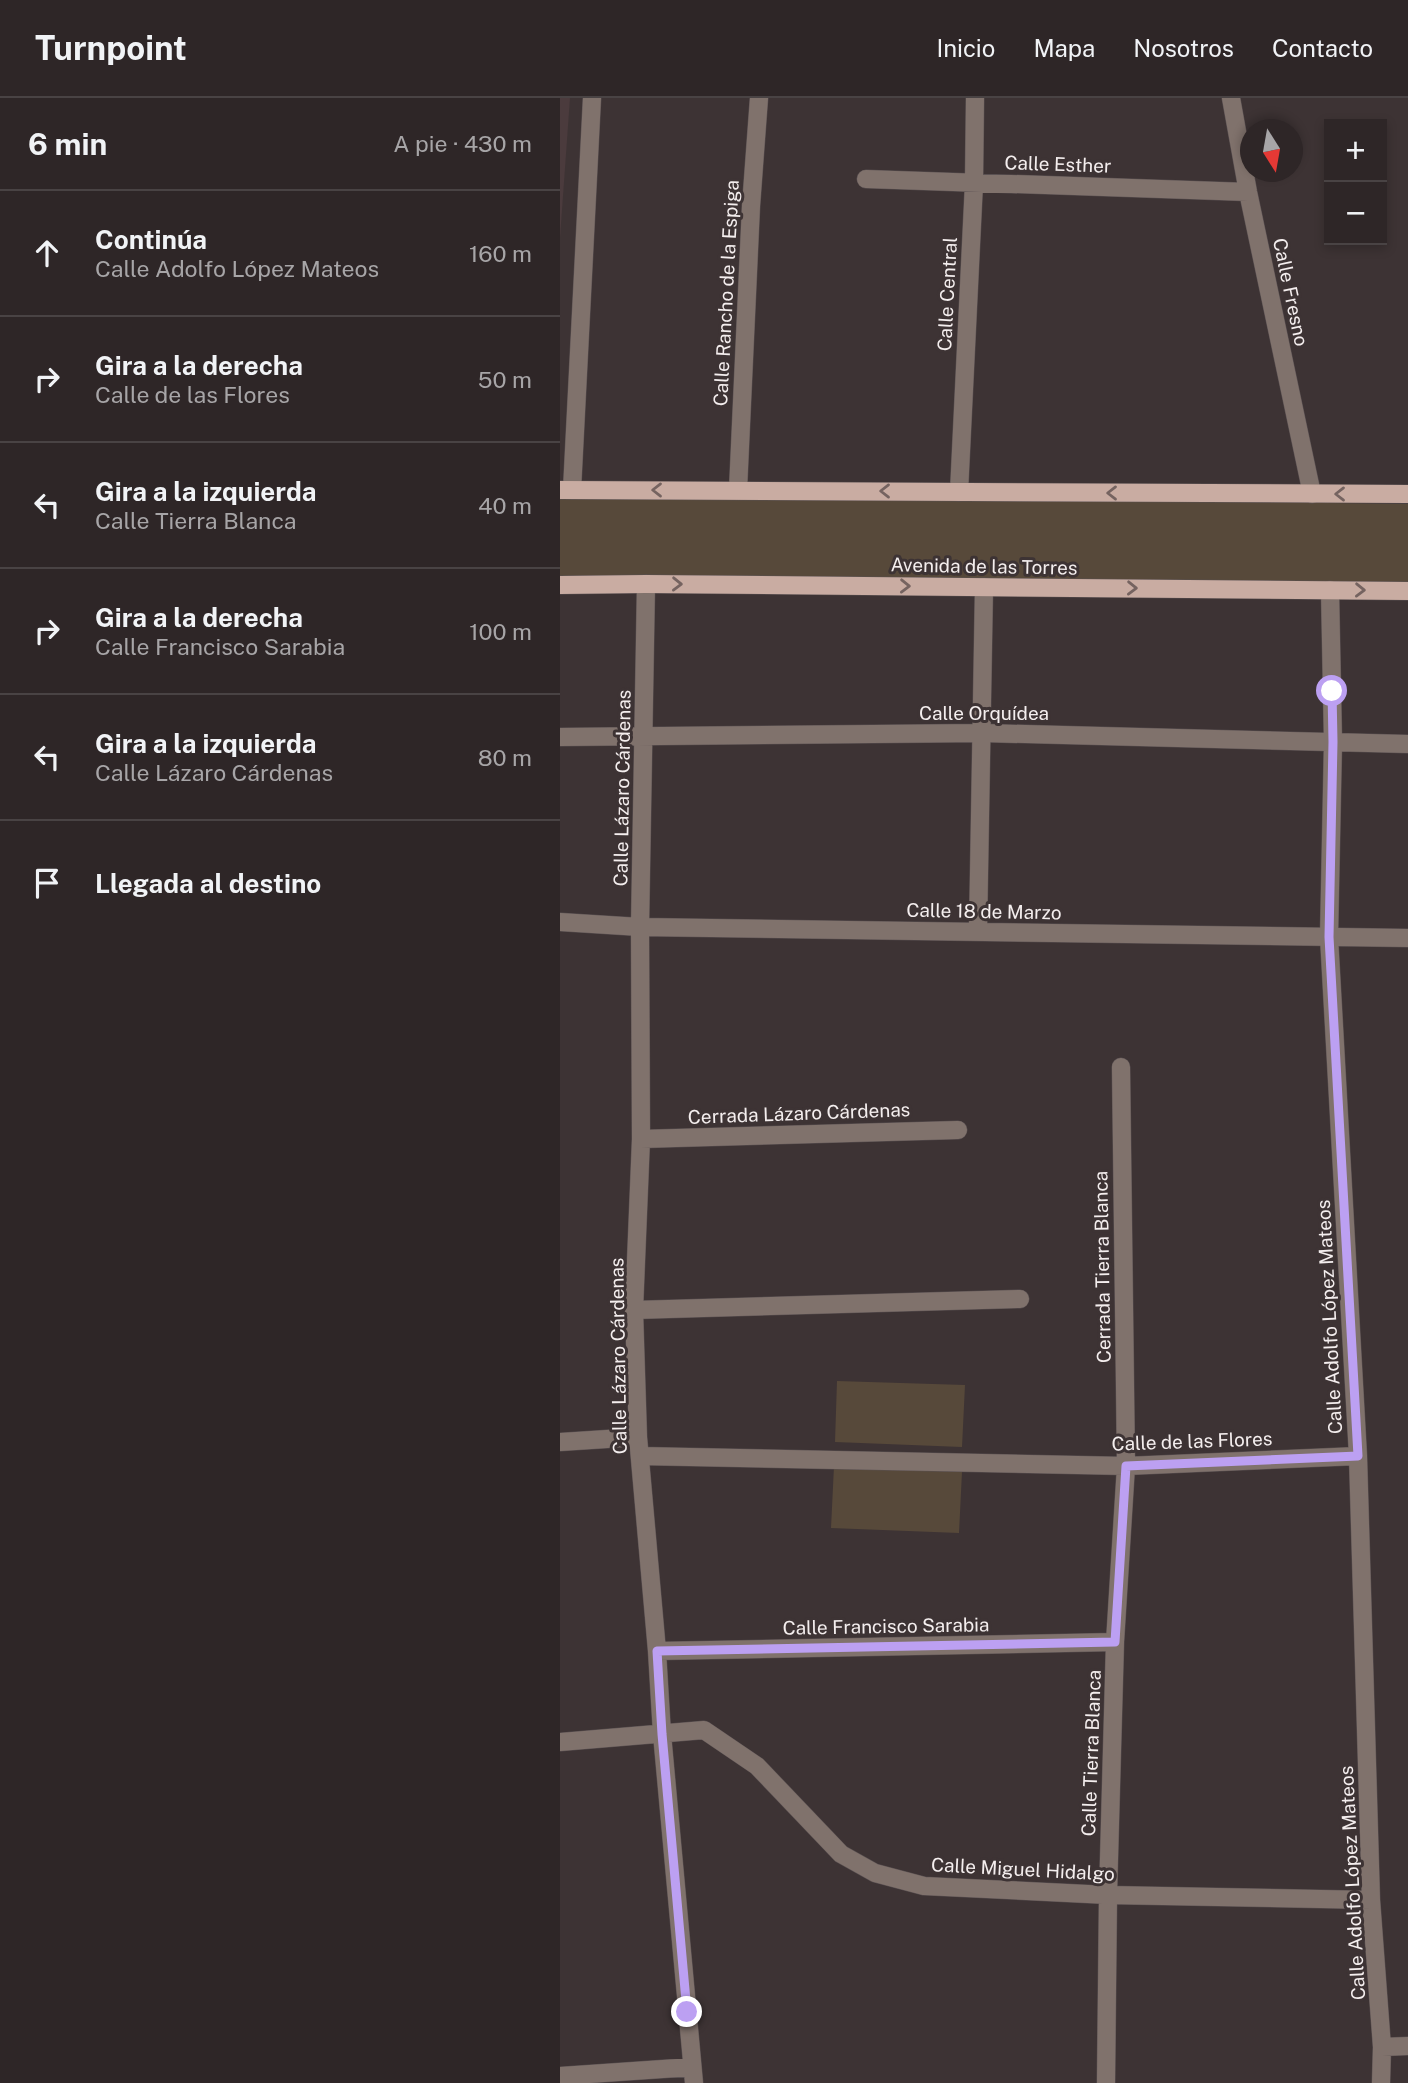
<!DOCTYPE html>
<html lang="es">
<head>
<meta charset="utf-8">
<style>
	body { margin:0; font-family:"Public Sans",sans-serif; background:#3a3233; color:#f1f3f6 }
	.controls { position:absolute; right:21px; top:21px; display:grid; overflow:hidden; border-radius:0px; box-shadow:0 4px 10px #0003 }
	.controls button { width:63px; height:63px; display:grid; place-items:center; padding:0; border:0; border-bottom:2px solid #494344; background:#2e2627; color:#f1f3f6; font:35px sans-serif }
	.compass { position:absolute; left:680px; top:21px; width:63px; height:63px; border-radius:50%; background:#2e2627; box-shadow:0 4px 10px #0003; rotate:169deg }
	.stop { position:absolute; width:21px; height:21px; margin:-16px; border:5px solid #bca0f2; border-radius:50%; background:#fff }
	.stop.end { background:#bca0f2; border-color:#fff; box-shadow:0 2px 7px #0008 }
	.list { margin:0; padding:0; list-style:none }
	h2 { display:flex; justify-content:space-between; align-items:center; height:91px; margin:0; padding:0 28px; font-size:30px }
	h2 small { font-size:23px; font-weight:400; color:#a7a5a7 }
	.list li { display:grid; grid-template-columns:46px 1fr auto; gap:21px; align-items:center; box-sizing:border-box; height:126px; padding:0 28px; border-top:2px solid #494344 }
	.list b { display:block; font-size:26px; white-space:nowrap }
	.list p { margin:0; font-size:23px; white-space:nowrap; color:#a7a5a7 }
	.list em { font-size:23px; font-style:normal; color:#a7a5a7 }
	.icon { flex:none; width:38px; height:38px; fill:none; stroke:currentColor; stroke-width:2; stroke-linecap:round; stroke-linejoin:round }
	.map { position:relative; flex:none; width:848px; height:1985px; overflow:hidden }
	header { display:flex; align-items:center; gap:42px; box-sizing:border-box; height:98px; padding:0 35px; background:#2e2627; border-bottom:2px solid #494344 }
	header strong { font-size:33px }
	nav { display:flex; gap:38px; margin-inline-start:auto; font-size:24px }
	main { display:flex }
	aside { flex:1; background:#2e2627 }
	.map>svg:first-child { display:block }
	.built { fill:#4b3b3d }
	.green { fill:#57493a }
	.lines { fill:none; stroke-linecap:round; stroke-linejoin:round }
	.minor-casing { stroke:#5a5152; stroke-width:19 }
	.major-casing { stroke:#5a5152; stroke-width:19 }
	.minor { stroke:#80726c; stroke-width:18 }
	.major { stroke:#c9aca2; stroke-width:18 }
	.oneway { stroke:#756360 }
	.route { stroke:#bca0f2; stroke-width:9 }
	.labels { text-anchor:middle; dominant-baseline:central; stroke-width:6; stroke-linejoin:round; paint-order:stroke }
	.street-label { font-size:19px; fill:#f4eeee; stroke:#3d3334 }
</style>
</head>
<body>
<header>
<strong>Turnpoint</strong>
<nav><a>Inicio</a><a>Mapa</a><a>Nosotros</a><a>Contacto</a></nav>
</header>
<main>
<aside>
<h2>6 min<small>A pie · 430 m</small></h2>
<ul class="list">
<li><svg class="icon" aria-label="ahead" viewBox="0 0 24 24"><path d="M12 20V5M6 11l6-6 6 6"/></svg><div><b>Continúa</b><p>Calle Adolfo López Mateos</p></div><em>160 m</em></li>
<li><svg class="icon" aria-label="right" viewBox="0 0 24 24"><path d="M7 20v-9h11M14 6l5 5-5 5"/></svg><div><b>Gira a la derecha</b><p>Calle de las Flores</p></div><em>50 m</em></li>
<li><svg class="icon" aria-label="left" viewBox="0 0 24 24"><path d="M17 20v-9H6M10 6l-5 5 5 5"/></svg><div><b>Gira a la izquierda</b><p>Calle Tierra Blanca</p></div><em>40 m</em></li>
<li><svg class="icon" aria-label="right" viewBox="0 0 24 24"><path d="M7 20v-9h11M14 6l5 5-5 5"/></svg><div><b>Gira a la derecha</b><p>Calle Francisco Sarabia</p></div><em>100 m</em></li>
<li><svg class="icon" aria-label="left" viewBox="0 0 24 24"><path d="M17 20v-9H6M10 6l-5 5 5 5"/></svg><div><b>Gira a la izquierda</b><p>Calle Lázaro Cárdenas</p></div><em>80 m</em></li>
<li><svg class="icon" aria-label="arrive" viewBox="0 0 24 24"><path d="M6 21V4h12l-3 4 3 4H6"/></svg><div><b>Llegada al destino</b></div></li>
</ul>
</aside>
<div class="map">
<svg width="848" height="1985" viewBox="0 0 848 1985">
	<rect width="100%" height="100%" fill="#3d3334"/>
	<path class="built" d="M0 0H10L0 140Z"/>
	<path class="green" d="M0 396 848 406V486L0 479Z
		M277 1283 405 1287 402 1349 275 1344Z
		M274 1368 402 1374 399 1435 271 1430Z"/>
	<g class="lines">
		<g class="minor-casing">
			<path id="minor" d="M671 0 688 94 752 396
				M306 81 688 94
				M12 392 32 0
				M178 392 191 108 199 0
				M399 394 414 85 415 0
				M86 486 80 829 81 1041 74 1212 78 1339 97 1553 102 1636 134 1985
				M770 492 773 644 769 839 798 1358 811 1802 822 1949 821 1985
				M0 639 423 635 848 646
				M0 824 80 829 848 840
				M418 833 424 489
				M81 1041 398 1032
				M74 1212 460 1201
				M0 1344 78 1339
				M80 1358 566 1368 798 1358
				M97 1553 555 1544
				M0 1644 144 1632 197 1668 281 1756 315 1775 364 1788 548 1797 811 1802
				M822 1949 848 1948
				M0 1978 132 1969
				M546 1985 548 1797 555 1544 566 1368 561 969"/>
		</g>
		<g class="major-casing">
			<path id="major" d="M0 392 848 396
				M0 487 86 486 848 493"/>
		</g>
		<use href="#minor" class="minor"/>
		<use href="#major" class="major"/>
	</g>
	<defs><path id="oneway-chevron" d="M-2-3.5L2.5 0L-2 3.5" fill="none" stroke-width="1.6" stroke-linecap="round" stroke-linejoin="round" transform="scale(1.75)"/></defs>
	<g class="oneway">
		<use href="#oneway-chevron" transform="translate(97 392) rotate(-180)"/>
		<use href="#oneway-chevron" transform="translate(325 393) rotate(-180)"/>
		<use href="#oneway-chevron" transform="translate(552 395) rotate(-180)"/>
		<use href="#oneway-chevron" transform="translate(780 396) rotate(180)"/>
		<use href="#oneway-chevron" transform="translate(117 486) rotate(1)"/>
		<use href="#oneway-chevron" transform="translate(345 488) rotate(1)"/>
		<use href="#oneway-chevron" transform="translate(572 490) rotate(1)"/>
		<use href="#oneway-chevron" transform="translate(800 492) rotate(1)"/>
	</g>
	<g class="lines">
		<path class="route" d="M127 1914 102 1636 97 1553 555 1544 566 1368 798 1358 769 839 773 644 772 593"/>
	</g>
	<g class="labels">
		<g class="street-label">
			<text transform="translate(498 66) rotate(2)">Calle Esther</text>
			<text transform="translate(731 194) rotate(78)">Calle Fresno</text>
			<text transform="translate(166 195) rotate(-87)">Calle Rancho de la Espiga</text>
			<text transform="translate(387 196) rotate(-87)">Calle Central</text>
			<text transform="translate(424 468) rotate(1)">Avenida de las Torres</text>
			<text x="424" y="615">Calle Orquídea</text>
			<text transform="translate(62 690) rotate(-89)">Calle Lázaro Cárdenas</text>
			<text transform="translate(424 813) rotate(1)">Calle 18 de Marzo</text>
			<text transform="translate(239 1015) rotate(-2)">Cerrada Lázaro Cárdenas</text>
			<text transform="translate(542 1169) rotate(-91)">Cerrada Tierra Blanca</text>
			<text transform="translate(769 1219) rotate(-93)">Calle Adolfo López Mateos</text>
			<text transform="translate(58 1258) rotate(-91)">Calle Lázaro Cárdenas</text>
			<text transform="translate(632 1343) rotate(-2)">Calle de las Flores</text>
			<text transform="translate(326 1528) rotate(-1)">Calle Francisco Sarabia</text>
			<text transform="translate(531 1655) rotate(-88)">Calle Tierra Blanca</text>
			<text transform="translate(463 1771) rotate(3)">Calle Miguel Hidalgo</text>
			<text transform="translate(792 1785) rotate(-93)">Calle Adolfo López Mateos</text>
		</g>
	</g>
</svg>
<div class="controls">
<button>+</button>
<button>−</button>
</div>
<svg class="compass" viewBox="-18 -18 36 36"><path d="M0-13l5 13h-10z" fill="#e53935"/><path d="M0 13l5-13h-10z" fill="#a7a5a7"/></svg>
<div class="stop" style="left:772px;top:593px"></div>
<div class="stop end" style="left:127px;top:1914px"></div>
</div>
</main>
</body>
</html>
